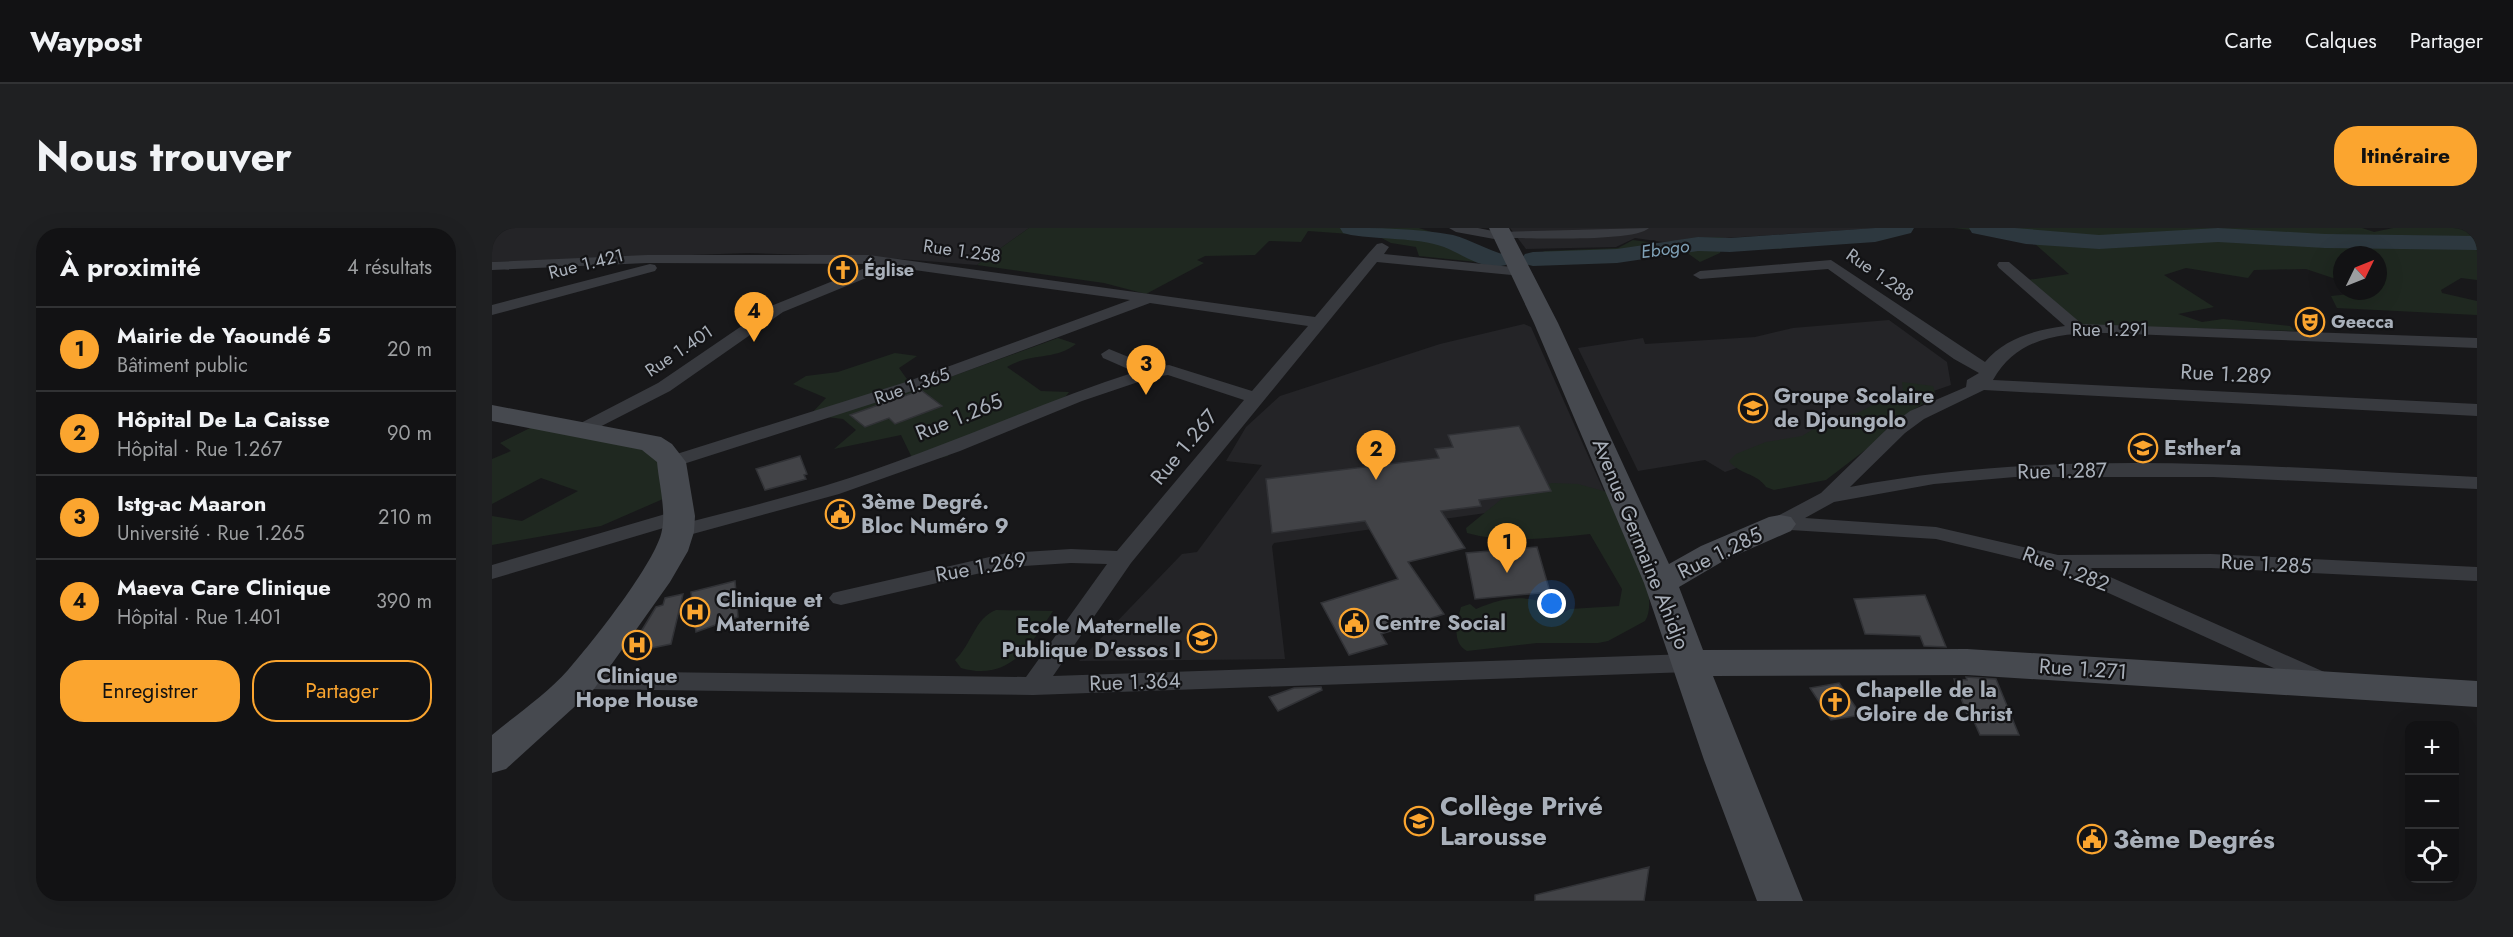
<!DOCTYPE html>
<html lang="fr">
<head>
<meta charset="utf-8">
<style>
	body { margin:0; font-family:Jost,sans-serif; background:#1f2022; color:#f1f3f6 }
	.controls { position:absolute; right:18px; bottom:18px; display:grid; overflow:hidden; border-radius:12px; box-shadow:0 6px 24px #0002 }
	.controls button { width:54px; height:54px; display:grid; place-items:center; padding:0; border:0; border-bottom:2px solid #313234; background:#121214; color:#f1f3f6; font:30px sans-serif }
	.compass { position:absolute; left:1841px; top:18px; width:54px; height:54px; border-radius:50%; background:#121214; box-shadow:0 6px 24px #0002; rotate:47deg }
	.you { position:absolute; left:1060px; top:376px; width:21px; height:21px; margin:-15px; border:4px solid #fff; border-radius:50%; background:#1a73e8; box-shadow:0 0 0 9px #1a73e833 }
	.badge { display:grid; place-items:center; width:39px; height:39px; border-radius:50%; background:#fba52f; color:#111; font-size:20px; font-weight:700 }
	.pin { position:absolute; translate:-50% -50px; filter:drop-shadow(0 2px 3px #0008) }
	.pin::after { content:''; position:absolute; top:32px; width:21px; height:18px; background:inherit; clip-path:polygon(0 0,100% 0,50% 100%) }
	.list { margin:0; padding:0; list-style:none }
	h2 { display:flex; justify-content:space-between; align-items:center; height:78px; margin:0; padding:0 24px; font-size:26px }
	h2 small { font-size:20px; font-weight:400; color:#9c9ea0 }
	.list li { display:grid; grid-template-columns:39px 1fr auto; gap:18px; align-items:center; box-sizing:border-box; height:84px; padding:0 24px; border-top:2px solid #313234 }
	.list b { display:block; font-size:22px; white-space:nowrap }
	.list p { margin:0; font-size:20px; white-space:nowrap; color:#9c9ea0 }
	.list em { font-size:20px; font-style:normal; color:#9c9ea0 }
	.actions { display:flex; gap:12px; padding:18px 24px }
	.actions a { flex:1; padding:14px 0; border:2px solid #fba52f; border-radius:24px; text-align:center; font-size:21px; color:#fba52f }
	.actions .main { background:#fba52f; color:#111 }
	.icon { flex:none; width:33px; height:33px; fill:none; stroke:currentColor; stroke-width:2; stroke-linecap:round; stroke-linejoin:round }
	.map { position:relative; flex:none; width:1985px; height:673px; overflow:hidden; border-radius:24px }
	header { display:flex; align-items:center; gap:36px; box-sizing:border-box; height:84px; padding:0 30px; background:#121214; border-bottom:2px solid #313234 }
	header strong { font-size:28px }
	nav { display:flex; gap:33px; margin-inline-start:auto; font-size:21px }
	.intro { display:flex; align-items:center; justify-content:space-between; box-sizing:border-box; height:144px; padding:0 36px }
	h1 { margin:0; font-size:42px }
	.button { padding:15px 27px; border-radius:24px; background:#fba52f; color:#111; font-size:21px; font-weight:700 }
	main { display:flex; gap:36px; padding:0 36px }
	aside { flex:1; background:#121214; border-radius:24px; box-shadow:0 6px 24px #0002 }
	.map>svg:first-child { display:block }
	.built { fill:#242427 }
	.green { fill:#1f2820 }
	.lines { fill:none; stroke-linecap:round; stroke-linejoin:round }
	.river { fill:#2d383f; fill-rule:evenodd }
	.building { fill:#424347; stroke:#313236; stroke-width:1.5 }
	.street { fill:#383a3f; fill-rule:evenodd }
	.secondary { fill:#46494f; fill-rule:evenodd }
	.labels { text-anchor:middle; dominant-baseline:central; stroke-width:4.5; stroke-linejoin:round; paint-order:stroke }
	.far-water-label { font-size:18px; font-style:italic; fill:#7fa1b7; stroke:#131315 }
	.far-street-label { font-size:18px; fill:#a9b0ba; stroke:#131315 }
	.far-poi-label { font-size:18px; font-weight:bold; fill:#a9b0ba; stroke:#131315; text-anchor:start }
	.street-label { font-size:21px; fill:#a9b0ba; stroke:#131315 }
	.poi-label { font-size:21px; font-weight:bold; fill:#a9b0ba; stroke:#131315; text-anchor:start }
	.near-poi-label { font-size:26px; font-weight:bold; fill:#a9b0ba; stroke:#131315; text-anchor:start }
</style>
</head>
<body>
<header>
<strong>Waypost</strong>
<nav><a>Carte</a><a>Calques</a><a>Partager</a></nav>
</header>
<div class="intro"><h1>Nous trouver</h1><a class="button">Itinéraire</a></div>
<main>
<aside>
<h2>À proximité<small>4 résultats</small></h2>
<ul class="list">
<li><span class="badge">1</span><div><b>Mairie de Yaoundé 5</b><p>Bâtiment public</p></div><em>20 m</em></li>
<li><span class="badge">2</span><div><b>Hôpital De La Caisse</b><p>Hôpital · Rue 1.267</p></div><em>90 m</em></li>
<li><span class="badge">3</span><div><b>Istg-ac Maaron</b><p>Université · Rue 1.265</p></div><em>210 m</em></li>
<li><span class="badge">4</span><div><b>Maeva Care Clinique</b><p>Hôpital · Rue 1.401</p></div><em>390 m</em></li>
</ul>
<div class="actions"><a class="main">Enregistrer</a><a>Partager</a></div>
</aside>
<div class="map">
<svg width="1985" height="673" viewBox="0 0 1985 673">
	<rect width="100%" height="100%" fill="#18181a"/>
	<path class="built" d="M0 0H537L485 37 382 29 256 25 0 34Z
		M1018 0H1386L1171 14 1143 10 1124 19 1034 21Z
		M1397 92 1455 134 1459 157 1430 167 1357 200 1233 244 1213 232 1146 243 1086 120 1151 110 1153 116 1263 109 1301 100Z
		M1032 96 1039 99 1114 268 782 315 780 318 793 431 587 433 690 326 705 324 770 237 734 233 754 199 788 168 948 116Z"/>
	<path class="green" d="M537 0H927L989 20 1004 36 927 28 924 19 899 15 886 8 816 3 809 14 777 13 763 27 713 28 705 32 712 35 654 66 612 55 485 37Z
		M1387 0H1421L1391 9 1368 12 1301 13 1289 21 1253 18 1229 21 1228 25 1208 34 1194 24 1076 34 1041 28 1053 23 1126 20 1141 12 1170 16 1200 10 1228 9 1236 11 1376 5Z
		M1461 0H1870L1882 4 1901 0H1985V52L1969 50 1949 62 1950 65 1985 73V87L1845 80 1839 68 1886 63V27H1850V53L1814 41 1762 42 1756 50 1694 40 1672 47 1722 79 1686 86 1710 94 1731 91 1798 98 1803 103 1584 97 1561 88 1536 52 1577 46 1542 15 1505 5Z
		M566 110 584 116C562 133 540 124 515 139L549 163 577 164 574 168 514 202 461 219 456 228 423 236 409 207 342 221 364 202 351 191 318 187 334 170 301 156 314 148 346 144 403 125 425 128 407 140 417 154 436 157Z
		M1410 154 1441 158 1443 165 1434 178 1431 176 1396 197 1389 210 1334 252 1282 262 1274 259C1265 245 1246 246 1237 233L1244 226 1274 214 1310 208 1338 191 1366 185 1388 173 1407 169 1411 163Z
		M42 198 150 217 167 232 171 271 109 298 0 317V288L30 293 86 263 49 250 0 276V231L19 223 8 215Z
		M1060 255 1086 256 1126 267C1135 293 1169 369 1153 393L1116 413 1106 415H1045L975 423C959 414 965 394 969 379L978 376 984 381C1017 367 1041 365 1071 385L1078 381 1127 378 1130 361 1098 306C1058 310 1014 316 975 305L974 300 1012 269Z
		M504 382 561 383C538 418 517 454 469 440L463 432C480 416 482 391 504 382Z"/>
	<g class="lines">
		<path class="river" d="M848 0C885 0 924 0 961 7 979 12 995 22 1014 27L1017 32 1014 37C991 43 972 27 952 19 923 9 889 12 859 7L851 5Z
			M1383 0H1422L1419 5 1383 14 1238 24 1206 23 1125 35 1041 38 1033 36 1029 31 1033 26 1041 24 1125 21 1206 9 1238 10Z
			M1477 0H1523L1607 7 1726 0 1833 6 1985 8V22L1833 20 1726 14 1607 21 1534 16 1480 5Z"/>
	</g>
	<path class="building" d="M429 162 450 178 403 196 397 190 373 199 358 187Z
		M1027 198 1059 263 987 272 989 278 949 283 973 320 916 334 952 386 889 406 895 416 857 427 829 375 906 351 873 293 780 305 774 251 947 230 943 221 961 219 956 207Z
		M308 228 315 246 312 247 314 251 273 262 264 241Z
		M1045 319 1058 364 983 371 974 325Z
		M243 353 246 389 204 404 199 364Z
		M191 366 179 416 136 425 164 379 171 377 173 370Z
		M1433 367 1454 419 1432 418 1428 408 1373 406 1362 371Z
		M1474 449 1504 451 1527 507H1488L1480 489H1476L1462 451 1475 452Z
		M1347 455 1369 487 1339 492 1318 460Z
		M829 459 830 462 786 483 777 469 802 460Z
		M1157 639 1152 673H1043V667Z"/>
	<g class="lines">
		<path class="street" d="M957 0H986L1006 4 1157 0C1143 14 1043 10 1019 10L1013 13 964 4Z
			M890 15 897 19 892 26 1030 40 1037 44 1030 48 885 34 639 335 561 448 1197 426 1206 429 1210 435 1206 441 1197 444 541 467 89 461 80 458 76 452 80 446 89 443 534 449 615 336 579 335 515 339 349 377 341 375 337 370 341 365 349 363 515 325 579 321 625 323 752 172 676 147 661 149 590 173 468 223 347 266 186 310 178 309 175 304 178 299C229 286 281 273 332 258 438 226 538 178 643 144L611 130 609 126 617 121 661 139 677 137 760 163 816 98 658 75 426 161 179 240 172 238 169 234 172 230 414 154 638 72 401 39 291 84 178 163 92 207 85 205 83 201 85 197 166 155 279 78 383 36 155 35 0 42V34L155 27H377L823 89 876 26 885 16Z
			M1339 32 1493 134C1513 110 1543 102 1573 98L1507 40 1505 37 1507 34H1517L1590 96 1985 110V120L1614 105C1568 105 1525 109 1501 152L1985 176V188L1492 162 1432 191 1413 205 1358 259C1565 219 1776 239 1985 249V261L1721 249H1523L1442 256 1342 274 1313 290 1444 299 1566 327 1719 326 1985 339V353L1719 340H1598L1839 447 1843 453 1839 459 1830 462 1557 338 1444 311 1280 301 1277 296 1280 291 1329 265 1399 197 1418 183 1474 159 1475 152 1487 145 1462 131 1336 41 1208 51 1201 47 1208 43Z
			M158 36 163 37 165 40 163 43 0 87V77Z
			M187 282 195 283 198 288 195 293 0 351V337Z"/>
		<path class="secondary" d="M997 0H1017L1066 95 1177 336 1209 318 1277 289 1288 287 1299 289 1304 296 1299 303 1233 332 1187 359 1211 422 1475 421 1985 453V479L1475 447 1221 448 1311 673H1265L1212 532 1152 355 1042 95Z
			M0 177 169 209 180 216 194 234 203 288 202 304 196 323 178 354 102 461 14 541 0 545V507C25 486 55 466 76 442 99 416 165 333 170 302 174 281 167 256 165 234L150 222 0 193Z"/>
	</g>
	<defs>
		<g id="church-ring" transform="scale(1.5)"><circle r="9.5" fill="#131315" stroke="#fba52f" stroke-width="1.5"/><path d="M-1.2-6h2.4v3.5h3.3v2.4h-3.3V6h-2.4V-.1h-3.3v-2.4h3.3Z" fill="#fba52f"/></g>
		<g id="theatre-ring" transform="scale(1.5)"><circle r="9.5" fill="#131315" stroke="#fba52f" stroke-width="1.5"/><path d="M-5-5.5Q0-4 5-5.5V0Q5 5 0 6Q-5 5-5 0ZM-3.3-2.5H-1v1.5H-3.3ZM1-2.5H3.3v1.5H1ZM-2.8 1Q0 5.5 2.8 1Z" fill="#fba52f"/></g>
		<g id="school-ring" transform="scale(1.5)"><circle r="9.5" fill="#131315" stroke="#fba52f" stroke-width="1.5"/><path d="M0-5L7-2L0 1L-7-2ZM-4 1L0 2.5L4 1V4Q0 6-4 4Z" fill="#fba52f"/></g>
		<g id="university-ring" transform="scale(1.5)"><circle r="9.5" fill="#131315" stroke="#fba52f" stroke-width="1.5"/><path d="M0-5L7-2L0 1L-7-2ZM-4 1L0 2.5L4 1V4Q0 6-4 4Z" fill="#fba52f"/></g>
		<g id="civic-ring" transform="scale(1.5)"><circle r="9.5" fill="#131315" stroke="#fba52f" stroke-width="1.5"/><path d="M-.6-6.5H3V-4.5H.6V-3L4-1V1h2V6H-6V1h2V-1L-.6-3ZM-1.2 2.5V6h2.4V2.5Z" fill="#fba52f"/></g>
		<g id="hospital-ring" transform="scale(1.5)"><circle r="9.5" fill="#131315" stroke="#fba52f" stroke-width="1.5"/><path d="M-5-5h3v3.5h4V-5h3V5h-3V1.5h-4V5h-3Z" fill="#fba52f"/></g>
	</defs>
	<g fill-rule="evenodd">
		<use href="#church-ring" x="351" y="42"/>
		<use href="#theatre-ring" x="1818" y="94"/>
		<use href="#school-ring" x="1261" y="180"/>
		<use href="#university-ring" x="1651" y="220"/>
		<use href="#civic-ring" x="348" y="286"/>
		<use href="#hospital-ring" x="203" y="384"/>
		<use href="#civic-ring" x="862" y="395"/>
		<use href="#school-ring" x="710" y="410"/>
		<use href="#hospital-ring" x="145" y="417"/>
		<use href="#church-ring" x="1343" y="474"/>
		<use href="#school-ring" x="927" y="593"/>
		<use href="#civic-ring" x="1600" y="611"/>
	</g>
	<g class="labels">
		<g class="far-water-label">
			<text transform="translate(1173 21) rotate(-8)">Ebogo</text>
		</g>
		<g class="far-street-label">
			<text transform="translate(470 23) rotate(8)">Rue 1.258</text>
			<text transform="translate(94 36) rotate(-14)">Rue 1.421</text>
			<text transform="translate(1388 47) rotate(35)">Rue 1.288</text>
			<text x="1618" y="102">Rue 1.291</text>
			<text transform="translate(187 123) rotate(-34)">Rue 1.401</text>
			<text transform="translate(420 158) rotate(-19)">Rue 1.365</text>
		</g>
		<g class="far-poi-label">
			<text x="372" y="42">Église</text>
			<text x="1839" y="94">Geecca</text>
		</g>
		<g class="street-label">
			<text transform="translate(1734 146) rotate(3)">Rue 1.289</text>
			<text transform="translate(467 189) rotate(-22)">Rue 1.265</text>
			<text transform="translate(692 219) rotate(-50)">Rue 1.267</text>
			<text transform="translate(1570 243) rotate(-1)">Rue 1.287</text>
			<text transform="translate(1149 316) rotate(68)">Avenue Germaine Ahidjo</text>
			<text transform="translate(1228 325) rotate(-26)">Rue 1.285</text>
			<text transform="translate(1774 336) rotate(3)">Rue 1.285</text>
			<text transform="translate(489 339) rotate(-10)">Rue 1.269</text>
			<text transform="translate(1574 341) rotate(21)">Rue 1.282</text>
			<text transform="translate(1591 441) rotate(4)">Rue 1.271</text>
			<text transform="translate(643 454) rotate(-2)">Rue 1.364</text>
		</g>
		<g class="poi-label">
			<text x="1282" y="168">Groupe Scolaire<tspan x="1282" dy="24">de Djoungolo</tspan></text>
			<text x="1672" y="220">Esther'a</text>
			<text x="369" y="274">3ème Degré.<tspan x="369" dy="24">Bloc Numéro 9</tspan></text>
			<text x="224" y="372">Clinique et<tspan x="224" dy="24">Maternité</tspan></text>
			<text x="883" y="395">Centre Social</text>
			<text x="689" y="398" text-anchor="end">Ecole Maternelle<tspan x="689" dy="24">Publique D'essos I</tspan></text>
			<text x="145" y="448" text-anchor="middle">Clinique<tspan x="145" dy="24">Hope House</tspan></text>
			<text x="1364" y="462">Chapelle de la<tspan x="1364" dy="24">Gloire de Christ</tspan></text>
		</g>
		<g class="near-poi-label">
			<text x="948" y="578">Collège Privé<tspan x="948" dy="30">Larousse</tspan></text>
			<text x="1621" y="611">3ème Degrés</text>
		</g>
	</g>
</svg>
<div class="controls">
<button>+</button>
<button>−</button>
<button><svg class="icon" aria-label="locate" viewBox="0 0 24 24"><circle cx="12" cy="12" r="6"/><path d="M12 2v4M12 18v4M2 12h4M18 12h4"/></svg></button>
</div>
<svg class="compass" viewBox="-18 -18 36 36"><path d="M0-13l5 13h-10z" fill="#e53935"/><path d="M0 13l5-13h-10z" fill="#9c9ea0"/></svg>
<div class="you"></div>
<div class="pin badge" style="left:1015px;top:345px">1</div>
<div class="pin badge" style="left:884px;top:252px">2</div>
<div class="pin badge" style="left:654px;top:167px">3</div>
<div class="pin badge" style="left:262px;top:114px">4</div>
</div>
</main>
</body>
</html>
